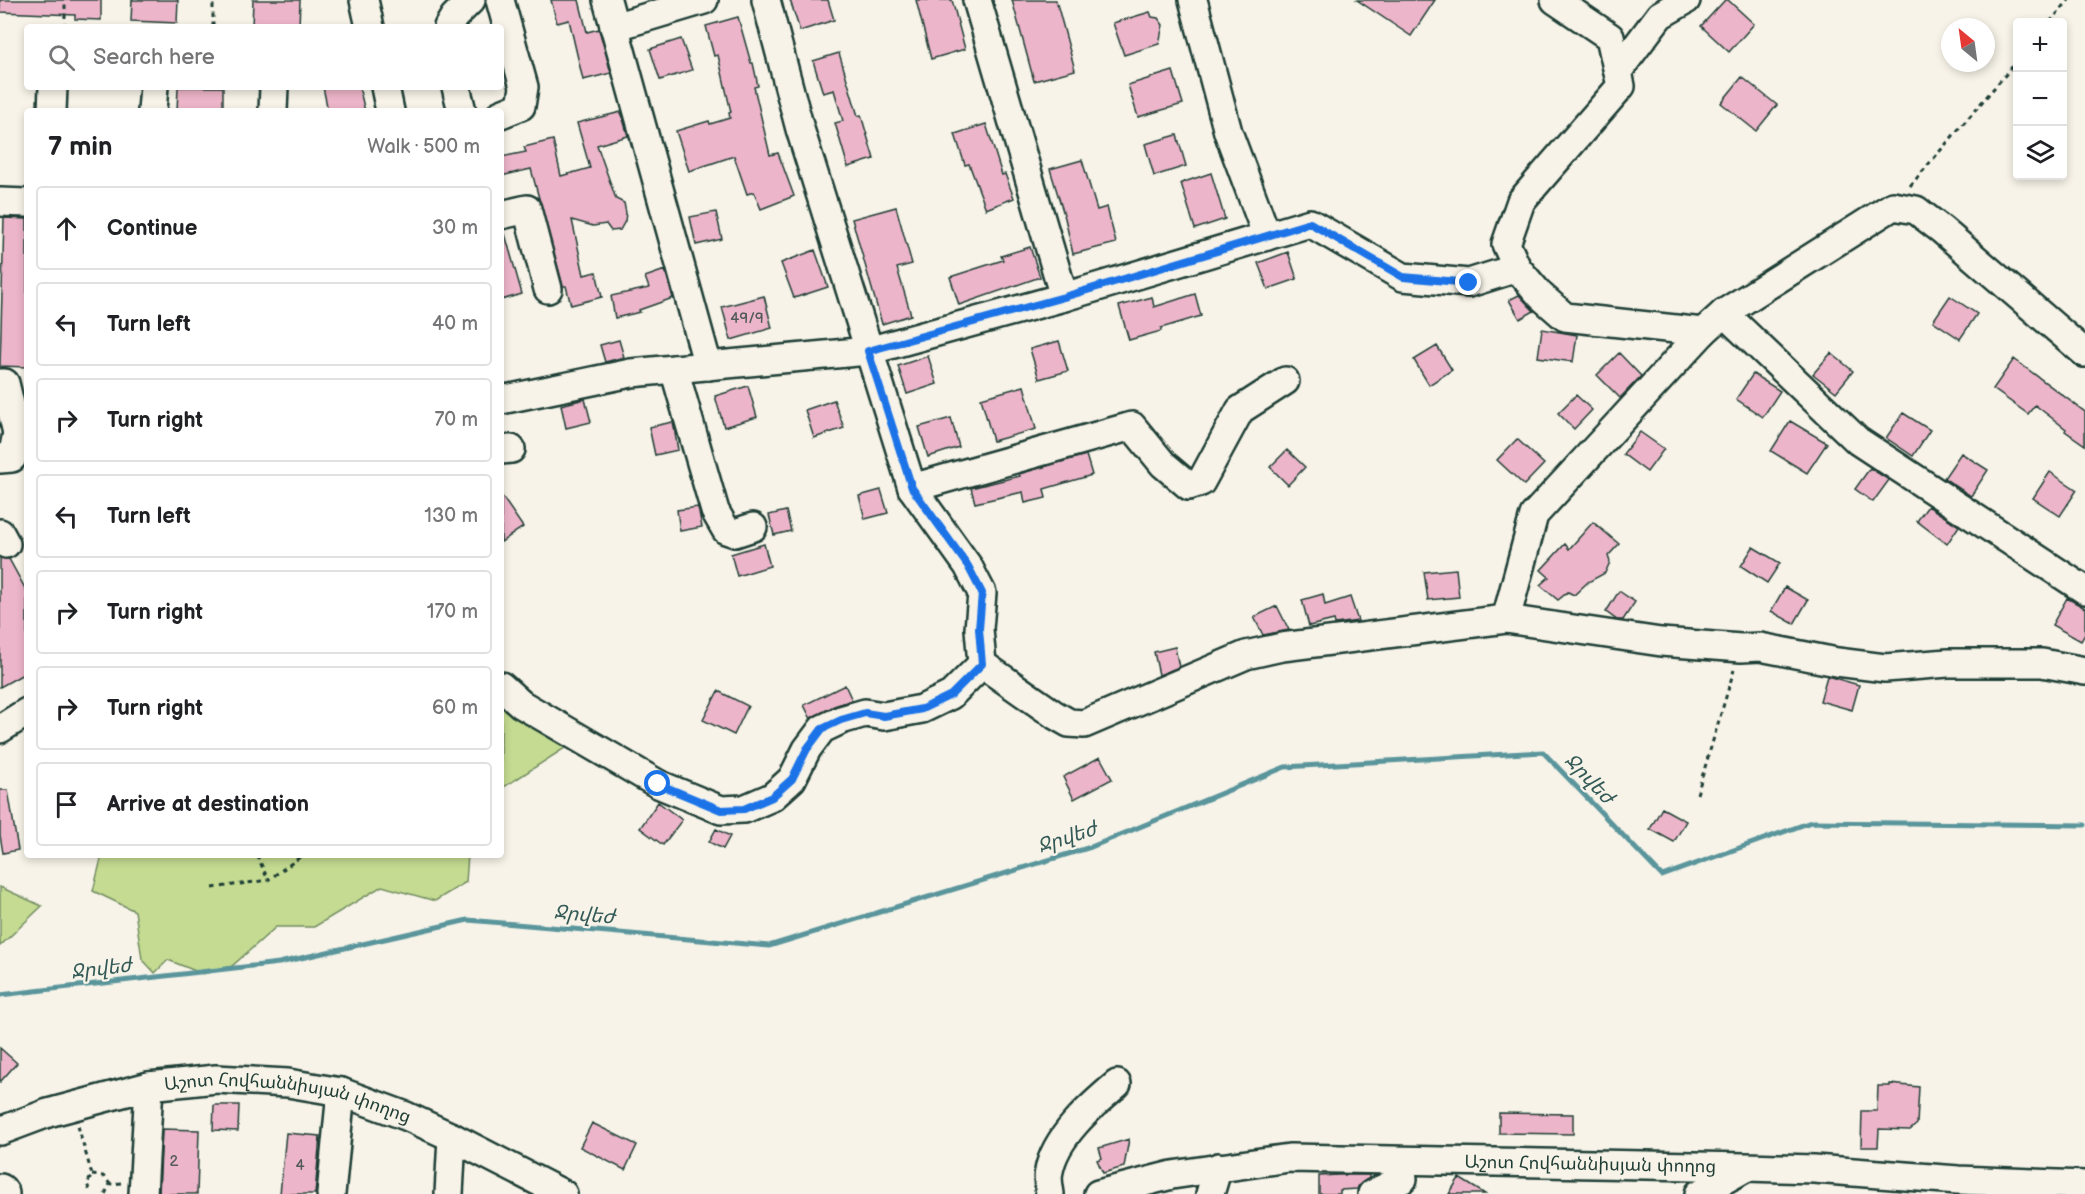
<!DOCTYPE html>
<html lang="en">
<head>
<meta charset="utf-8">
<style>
	body { margin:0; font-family:"Balsamiq Sans","Noto Sans Armenian",sans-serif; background:#f6f6f6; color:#202124 }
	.controls { position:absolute; right:18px; top:18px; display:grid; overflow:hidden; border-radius:6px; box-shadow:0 3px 9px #0003 }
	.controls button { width:54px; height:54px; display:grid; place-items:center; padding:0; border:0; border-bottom:2px solid #e0e0e0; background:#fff; color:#202124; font:30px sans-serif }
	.compass { position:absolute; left:1941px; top:18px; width:54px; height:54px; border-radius:50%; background:#fff; box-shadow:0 3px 9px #0003; rotate:331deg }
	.stop { position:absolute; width:18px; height:18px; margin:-14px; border:4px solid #1a73e8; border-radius:50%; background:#fff }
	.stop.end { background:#1a73e8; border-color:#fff; box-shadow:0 2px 6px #0008 }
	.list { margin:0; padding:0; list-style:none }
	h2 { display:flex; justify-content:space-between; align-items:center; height:78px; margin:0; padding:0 24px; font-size:26px }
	h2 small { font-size:20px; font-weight:400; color:#757577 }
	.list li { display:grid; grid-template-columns:39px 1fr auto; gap:18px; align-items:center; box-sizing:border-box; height:84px; margin:0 12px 12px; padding:0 12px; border:2px solid #e0e0e0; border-radius:6px }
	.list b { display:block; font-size:22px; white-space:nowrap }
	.list em { font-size:20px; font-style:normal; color:#757577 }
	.icon { flex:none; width:33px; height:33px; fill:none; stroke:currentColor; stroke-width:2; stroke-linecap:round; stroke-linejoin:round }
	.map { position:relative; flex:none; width:2085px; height:1194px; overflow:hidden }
	.search { position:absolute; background:#fff; box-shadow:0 3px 9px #0003; left:24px; top:24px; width:480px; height:66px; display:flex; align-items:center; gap:15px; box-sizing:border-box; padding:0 21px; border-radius:6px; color:#757577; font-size:22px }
	.panel { position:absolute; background:#fff; box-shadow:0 3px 9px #0003; left:24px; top:108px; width:480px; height:750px; border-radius:6px }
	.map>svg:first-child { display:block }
	.green { fill:#c4db91; stroke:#728c62; stroke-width:1.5 }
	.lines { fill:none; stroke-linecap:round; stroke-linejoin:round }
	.stream { stroke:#5a959c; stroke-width:5 }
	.building { fill:#edb5c9; stroke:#1f3d34; stroke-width:1.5 }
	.minor-casing { stroke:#1f3d34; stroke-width:32 }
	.major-casing { stroke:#1f3d34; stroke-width:38 }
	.path { stroke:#1f3d34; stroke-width:3; stroke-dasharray:4.5 4.5; stroke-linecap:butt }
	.minor { stroke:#f7f3e8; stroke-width:27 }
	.major { stroke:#f7f3e8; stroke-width:33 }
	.route { stroke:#1a73e8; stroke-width:8 }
	.labels { text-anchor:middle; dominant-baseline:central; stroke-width:4.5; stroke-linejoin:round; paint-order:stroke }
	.number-label { font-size:15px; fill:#525b59 }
	.street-label { font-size:18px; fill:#1f3d34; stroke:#f7f3e8 }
	.water-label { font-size:20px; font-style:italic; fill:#335a57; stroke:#f7f3e8 }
</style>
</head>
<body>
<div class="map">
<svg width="2085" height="1194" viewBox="0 0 2085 1194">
	<rect width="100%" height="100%" fill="#f7f3e8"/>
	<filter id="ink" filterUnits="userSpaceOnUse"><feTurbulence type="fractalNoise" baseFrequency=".0167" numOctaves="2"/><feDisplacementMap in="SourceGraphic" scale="12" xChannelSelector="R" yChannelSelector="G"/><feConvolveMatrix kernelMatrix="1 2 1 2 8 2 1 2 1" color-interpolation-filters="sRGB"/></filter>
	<g filter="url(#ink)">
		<path class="green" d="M501 702 568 746 501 789Z
			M102 855H468L466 882 435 901 382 886 314 927H276L232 966 203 974 168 960 155 973 142 959 135 911 93 891Z
			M0 887 42 906 0 946Z"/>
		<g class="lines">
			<path class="stream" d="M0 995 279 963 468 920 769 946 1091 847 1285 767 1543 752 1662 876 1811 822 2085 825"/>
		</g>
		<path class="building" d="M0 0H101V20L75 19V15L0 12Z
			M132 0H178L177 23 131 21Z
			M253 0H300L299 27H252Z
			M551 0H579L587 32 599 29 611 73 583 80 569 20 557 23Z
			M790 0H828L834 20 800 31Z
			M916 0H952L965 49 931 59Z
			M1012 0H1056L1075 70 1034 81Z
			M1357 0H1435L1411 36Z
			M1725 0H1728L1754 24 1729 52 1701 26Z
			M1150 12 1152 17 1158 18 1163 25 1159 44 1124 55 1113 23Z
			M738 17 751 63H753L758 86 754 87 770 155 778 153 794 196 761 209 754 192 747 194 734 156 689 171 676 131 709 121 710 124 730 118 729 113 731 112 718 55 714 56 706 26Z
			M681 39 692 70 660 80 650 49Z
			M839 53 858 116 861 115 874 159 848 167 835 123 843 121 834 90 823 93 813 61Z
			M1173 71 1183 104 1138 117 1128 85Z
			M1742 77 1777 105 1756 131 1721 103Z
			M178 87H223V111H177Z
			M323 87H359L365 111H328Z
			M621 112 628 136 597 145 616 199 624 203 626 213 625 221 620 230 611 231 606 224 593 226 572 220 584 275 596 272 602 297 571 305 566 286H563L531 169 501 176V157L526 152 524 147 553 140 561 176 590 168 577 123Z
			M986 124 1002 175 1005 174 1014 198 986 209 969 164 965 165 955 134Z
			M1177 135 1186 166 1154 176 1145 144Z
			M1082 160 1097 210 1107 207 1116 243 1073 254 1065 218 1050 169Z
			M1211 173 1225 219 1195 229 1181 183Z
			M896 207 912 264 897 268 911 315 882 324 852 219Z
			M716 212 722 239 696 245 690 217Z
			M4 218 27 219V367L0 366Z
			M505 234 522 294 501 300V235Z
			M1030 247 1040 277 959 305 950 277 1003 260 1001 256Z
			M815 250 828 287 794 298 781 263Z
			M1288 252 1297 279 1268 289 1258 263Z
			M665 270 673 298 639 310 640 312 615 318 611 296 649 288 645 277Z
			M1195 294 1201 316 1161 328V331L1129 340 1119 306 1152 297 1154 307Z
			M1519 295 1534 311 1520 319 1509 300Z
			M764 296 772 328 731 340 722 307Z
			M1950 296 1977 314 1960 339 1933 321Z
			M1542 329 1577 335 1573 362 1538 357Z
			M619 340 624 357 605 362 600 345Z
			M1059 341 1068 371 1039 379 1030 349Z
			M1437 346 1452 370 1429 385 1414 360Z
			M1619 353 1641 376 1620 398 1597 375Z
			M1831 353 1853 371 1836 392 1813 374Z
			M928 356 937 384 907 394 898 366Z
			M2014 359 2085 412V445L2065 431 2066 429 2035 405 2028 414 1993 389Z
			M1753 374 1780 391 1763 417 1736 399Z
			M748 386 757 417 724 427 715 396Z
			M1024 386 1036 429 993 441 981 398Z
			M1576 395 1592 410 1574 429 1558 413Z
			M585 399 591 422 566 428 561 405Z
			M834 400 844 428 814 438 805 410Z
			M1903 413 1930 430 1913 456 1886 438Z
			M951 418 959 447 928 457 919 427Z
			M1790 421 1827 443 1807 473 1771 451Z
			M673 422 678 450 655 455 649 427Z
			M1640 432 1664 449 1647 472 1623 454Z
			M1517 439 1544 464 1524 485 1497 460Z
			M1287 450 1305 467 1288 485 1270 467Z
			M1961 453 1988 470 1971 496 1944 478Z
			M1086 455 1092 475 1044 489 1046 498 1025 503 1023 492 975 503 971 488 1020 476 1019 474Z
			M1870 468 1889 480 1873 502 1855 489Z
			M2050 472 2077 490 2060 516 2033 498Z
			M881 490 888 513 865 519 859 496Z
			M501 495 523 527 501 542Z
			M1928 506 1959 526 1947 544 1917 521Z
			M698 507 702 527 680 531 677 510Z
			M786 511 791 531 774 535 769 515Z
			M1593 522 1619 544 1608 556 1610 562 1605 573 1588 582 1574 595 1568 592 1558 600 1540 585 1549 577 1541 570 1565 544 1569 549Z
			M764 544 770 566 737 576 731 554Z
			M1753 547 1780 563 1767 583 1741 566Z
			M0 558 9 559 27 592V672L0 687Z
			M1456 569 1459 597 1428 600 1424 572Z
			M1785 587 1808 600 1794 624 1771 611Z
			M1619 591 1635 602 1623 620H1617L1606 612Z
			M1323 594 1325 605 1350 597 1358 621 1335 624 1334 620 1309 626 1302 600Z
			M2067 598 2085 608V634L2081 641 2052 625Z
			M1277 606 1289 630 1263 635 1254 617Z
			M1175 647 1179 667 1159 675 1154 652Z
			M1827 676 1859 685 1852 710 1820 701Z
			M845 685 852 700 834 706 811 719 804 705Z
			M718 691 748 706 734 735 703 720Z
			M1100 757 1112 779 1074 799 1063 777Z
			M0 790H8L18 850 3 853 0 835Z
			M658 802 682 820 663 845 640 828Z
			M1662 808 1686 821 1674 842 1650 829Z
			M716 829 730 836 723 849 709 842Z
			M0 1048 17 1063 0 1082Z
			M1890 1084 1919 1087 1917 1124 1910 1130 1879 1129 1878 1147H1861L1862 1111H1877L1878 1086H1890Z
			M214 1105H239L238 1131 213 1130Z
			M1499 1113 1573 1114V1134L1499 1133Z
			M592 1123 637 1145 625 1170 580 1147Z
			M162 1129 199 1130 197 1194H159Z
			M286 1133 320 1136 315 1194H280Z
			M1129 1139 1124 1167 1103 1173 1097 1160 1102 1158 1099 1148Z
			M1339 1175H1369V1178L1359 1185 1357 1189 1340 1190V1194H1319V1176Z
			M1459 1178 1485 1194H1449Z"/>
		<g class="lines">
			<g class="minor-casing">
				<g id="minor">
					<path d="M364 0 370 27"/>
					<path d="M500 0 524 87 521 106 501 114"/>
					<path d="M607 0 708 366"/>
					<path d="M766 0 800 129 912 488 968 566 982 593 979 629 982 664"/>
					<path d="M977 0 1064 297"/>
					<path d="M1193 0 1228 132 1267 236"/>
					<path d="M448 27 454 17 471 0"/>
					<path d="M614 27 704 0"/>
					<path d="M1618 71 1660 15 1686 0"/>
					<path d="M385 87 390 111"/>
					<path d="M456 87 462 111"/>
					<path d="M52 111 53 87"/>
					<path d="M152 111 154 87"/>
					<path d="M273 111 274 87"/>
					<path d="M0 202 27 203"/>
					<path d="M501 215 527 209 548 289"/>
					<path d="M1517 268 1506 244 1521 201 1621 86 1610 37 1555 0"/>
					<path d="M1724 313 1858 441 2085 590"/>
					<path d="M674 369 715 511 726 530 735 533 753 527"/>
					<path d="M0 383H5L17 433 27 430"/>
					<path d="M501 400 631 373 868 351 1064 297 1310 223 1403 277 1469 283 1517 268 1541 296 1565 317 1703 332"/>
					<path d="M501 450 511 449"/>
					<path d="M0 459 12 458 17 433"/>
					<path d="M912 488 1132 426 1163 464 1189 486 1201 482 1240 410 1285 381"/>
					<path d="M0 533 6 544"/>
					<path d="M1506 619 1534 515 1703 332 1724 313 1893 206 1916 210 1942 230 2085 353"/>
					<path d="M982 664 1055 715 1069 723 1084 724 1246 655 1282 647 1506 619 1661 642 1741 648 1760 647 1837 662 1885 668 1948 663H2042L2085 671"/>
					<path d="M501 686 521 704 658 784 721 810 744 809 772 797 792 779 807 749 822 729 841 720 865 713 884 716 922 709 951 695 982 664"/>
					<path d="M0 729 27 712"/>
					<path id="s1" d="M0 1131 48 1113 149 1086 216 1079 288 1083 341 1092 406 1116 452 1137 563 1194"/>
					<path d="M143 1194 149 1086"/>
					<path d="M331 1194 341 1092"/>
					<path d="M449 1194 452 1137"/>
					<path d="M1050 1194C1049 1187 1047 1178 1049 1171 1055 1137 1091 1106 1117 1084"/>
					<path id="s2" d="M1098 1194 1172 1175 1289 1158 1746 1167 1814 1169 1958 1180 2085 1185"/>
					<path d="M1210 1194 1218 1167"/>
					<path d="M1372 1194 1403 1179 1401 1161"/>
					<path d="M1699 1194 1745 1168"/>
				</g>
			</g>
			<g class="major-casing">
				<path id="major" d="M0 1191 2 1194"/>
			</g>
			<path class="path" d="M2050 22 2069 0
				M65 27V0
				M213 27V0
				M1910 186 2018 60
				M1697 794 1734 670
				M257 855 268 880
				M213 888 268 880 303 855
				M78 1126 92 1175 87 1184 91 1194
				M92 1175 103 1176 110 1184
				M105 1194 110 1184 121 1183"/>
			<use href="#minor" class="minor"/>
			<use href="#major" class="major"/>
		</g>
	</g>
	<g class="lines" filter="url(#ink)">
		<path class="route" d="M658 784 721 810 744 809 772 797 792 779 807 749 822 729 841 720 865 713 884 716 922 709 951 695 982 664 979 629 982 593 968 566 912 488 868 351 1064 297 1310 223 1403 277 1469 283"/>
	</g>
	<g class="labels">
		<g class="number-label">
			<text x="747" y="318">49/9</text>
			<text x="174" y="1161">2</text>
			<text x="300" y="1165">4</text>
		</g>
		<g class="street-label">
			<text stroke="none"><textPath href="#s1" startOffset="297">Աշոտ Հովհաննիսյան փողոց</textPath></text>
			<text stroke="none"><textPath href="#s2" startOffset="496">Աշոտ Հովհաննիսյան փողոց</textPath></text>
		</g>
		<g class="water-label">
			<text transform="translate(1589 779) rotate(46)">Ջրվեժ</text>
			<text transform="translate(1067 838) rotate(-18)">Ջրվեժ</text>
			<text transform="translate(584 915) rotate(5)">Ջրվեժ</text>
			<text transform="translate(101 969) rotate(-7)">Ջրվեժ</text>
		</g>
	</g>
</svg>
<div class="controls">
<button>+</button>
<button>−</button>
<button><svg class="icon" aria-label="layers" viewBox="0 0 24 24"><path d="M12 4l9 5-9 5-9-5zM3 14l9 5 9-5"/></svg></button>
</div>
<svg class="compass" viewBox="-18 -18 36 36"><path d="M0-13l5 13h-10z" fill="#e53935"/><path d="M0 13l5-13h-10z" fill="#757577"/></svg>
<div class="stop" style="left:658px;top:784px"></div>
<div class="stop end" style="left:1469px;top:283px"></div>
<div class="search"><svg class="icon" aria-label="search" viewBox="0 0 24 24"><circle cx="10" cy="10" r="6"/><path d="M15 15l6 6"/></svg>Search here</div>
<section class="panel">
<h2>7 min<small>Walk · 500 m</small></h2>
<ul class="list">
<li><svg class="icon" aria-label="ahead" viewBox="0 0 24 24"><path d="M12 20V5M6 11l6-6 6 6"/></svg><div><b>Continue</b></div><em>30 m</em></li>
<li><svg class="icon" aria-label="left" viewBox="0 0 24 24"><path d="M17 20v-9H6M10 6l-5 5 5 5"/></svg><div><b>Turn left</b></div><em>40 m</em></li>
<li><svg class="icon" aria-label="right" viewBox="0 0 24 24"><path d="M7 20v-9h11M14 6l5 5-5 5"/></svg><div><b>Turn right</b></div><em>70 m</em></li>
<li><svg class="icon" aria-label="left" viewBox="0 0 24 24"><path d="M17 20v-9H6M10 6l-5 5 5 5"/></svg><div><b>Turn left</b></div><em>130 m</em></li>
<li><svg class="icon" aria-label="right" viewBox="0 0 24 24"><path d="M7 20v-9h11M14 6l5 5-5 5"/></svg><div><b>Turn right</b></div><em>170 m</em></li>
<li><svg class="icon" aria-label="right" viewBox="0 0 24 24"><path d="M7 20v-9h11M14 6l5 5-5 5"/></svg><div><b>Turn right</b></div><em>60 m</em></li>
<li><svg class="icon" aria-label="arrive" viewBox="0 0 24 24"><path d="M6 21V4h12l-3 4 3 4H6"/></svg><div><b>Arrive at destination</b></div></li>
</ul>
</section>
</div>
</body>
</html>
